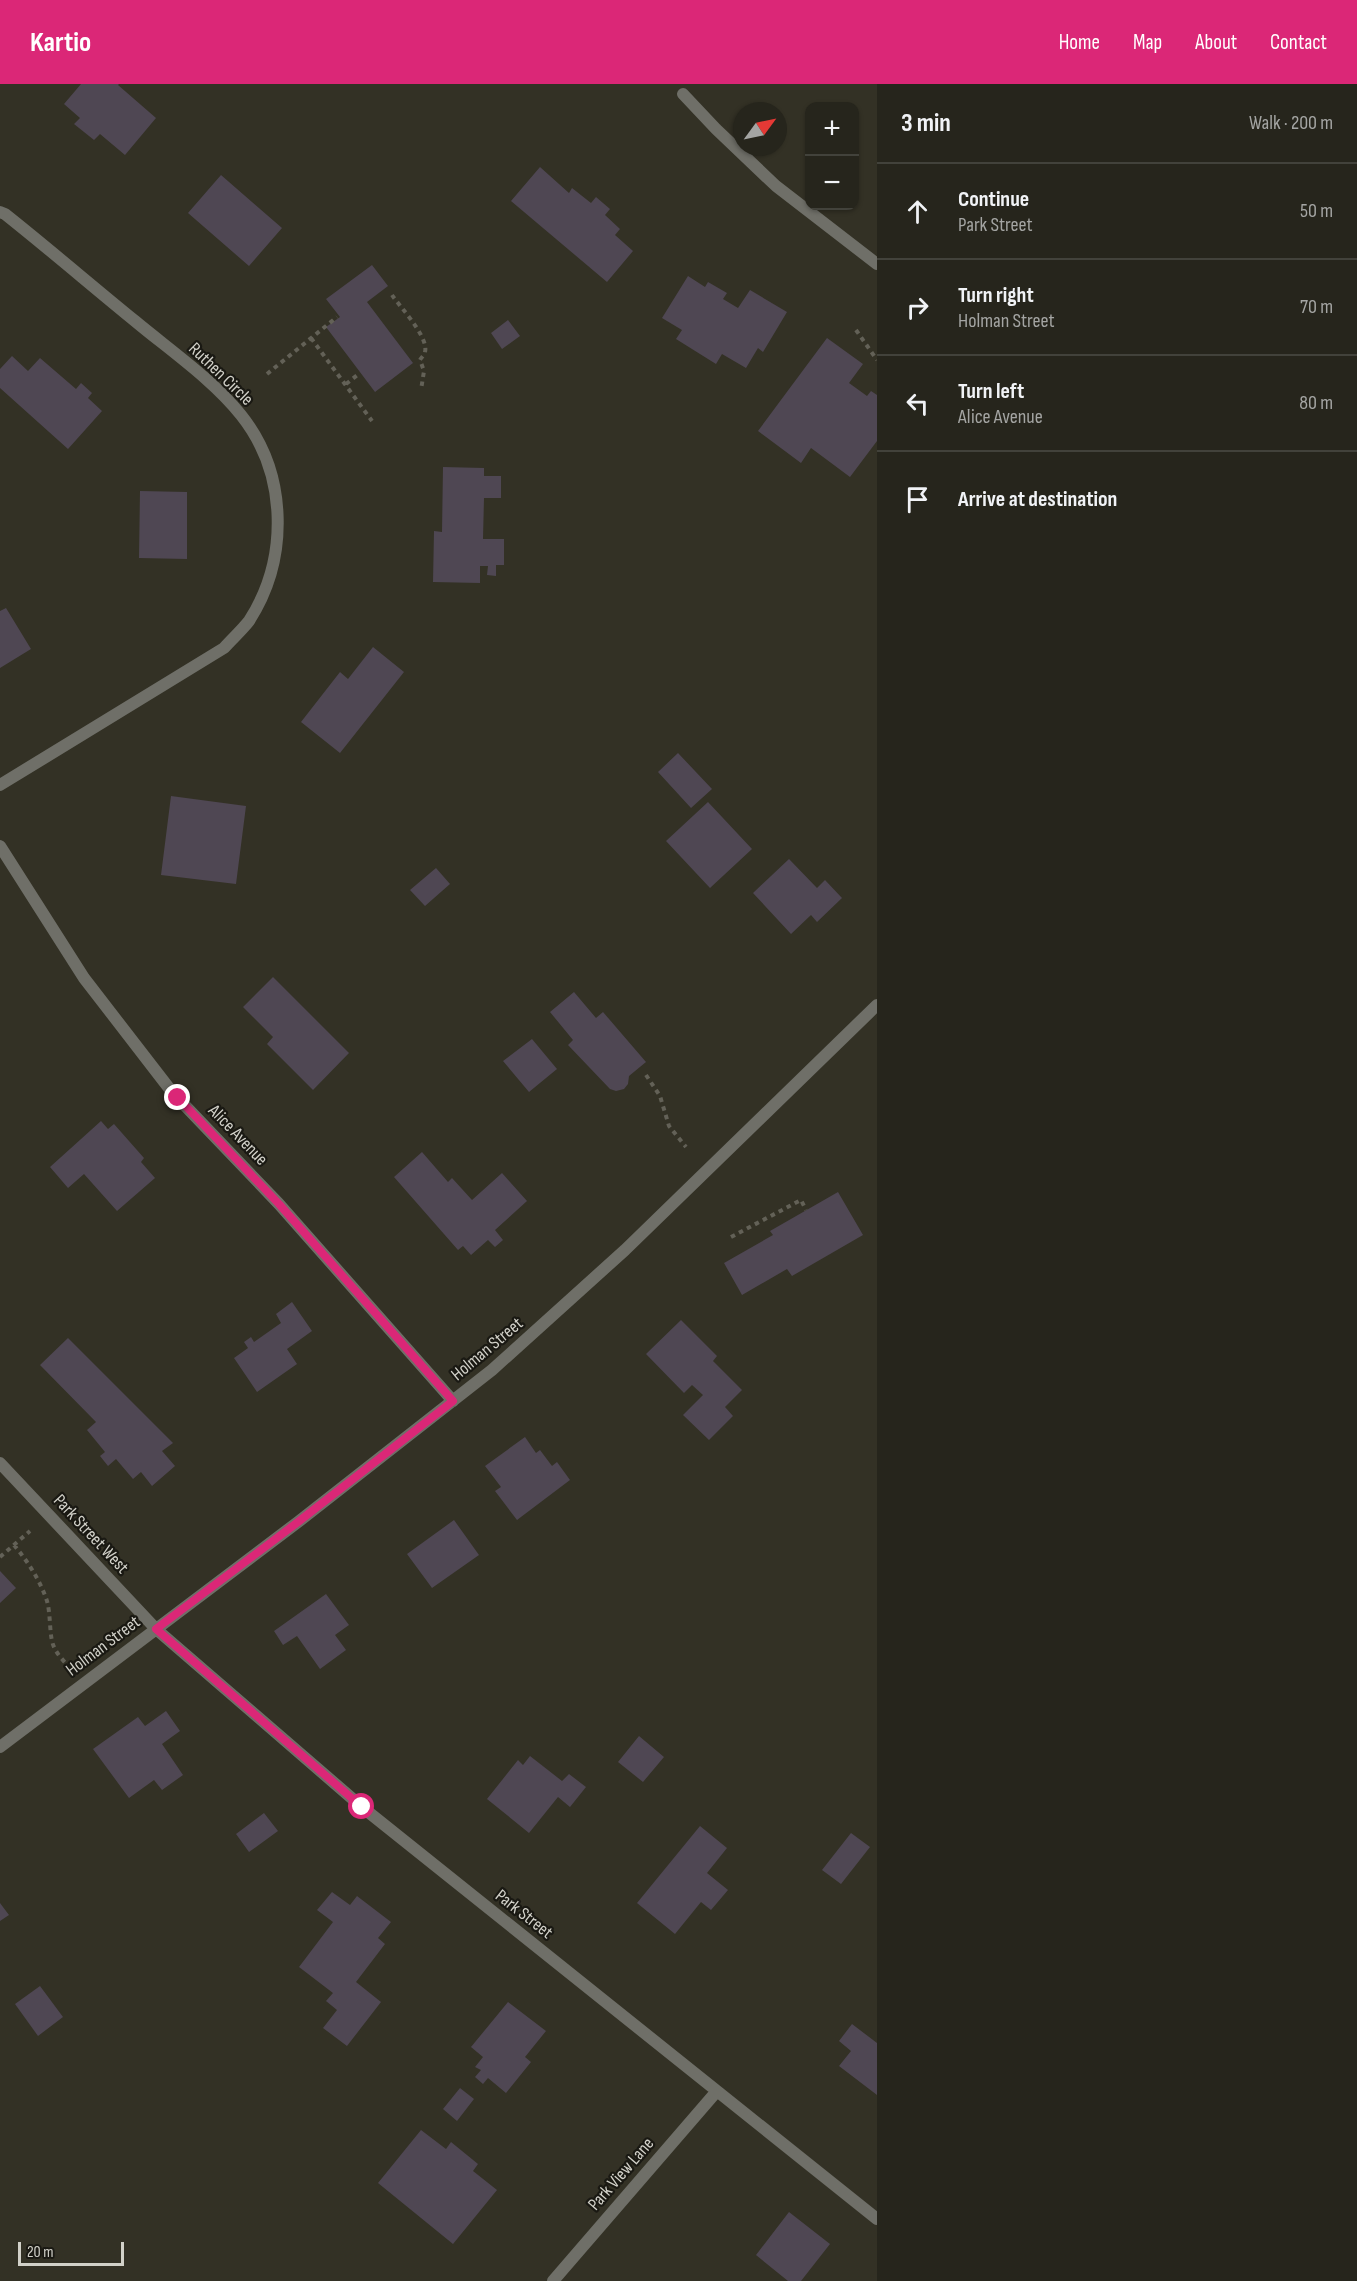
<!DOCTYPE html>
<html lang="en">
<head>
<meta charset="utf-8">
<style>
	body { margin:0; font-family:"Sofia Sans Condensed",sans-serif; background:#2e2d25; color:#f1f3f6 }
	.controls { position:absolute; right:18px; top:18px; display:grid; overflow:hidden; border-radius:12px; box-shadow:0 2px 4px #0004 }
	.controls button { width:54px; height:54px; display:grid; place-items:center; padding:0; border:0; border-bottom:2px solid #42423b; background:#26251c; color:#f1f3f6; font:30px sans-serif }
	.compass { position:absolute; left:733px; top:18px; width:54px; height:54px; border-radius:50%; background:#26251c; box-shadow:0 2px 4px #0004; rotate:57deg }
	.scale { position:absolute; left:18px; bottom:15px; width:106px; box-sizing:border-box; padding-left:6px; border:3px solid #d2d1c9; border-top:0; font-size:16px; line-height:21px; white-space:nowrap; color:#d2d1c9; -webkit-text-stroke:4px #1a1913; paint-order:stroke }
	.stop { position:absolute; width:18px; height:18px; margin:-14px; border:4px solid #db2777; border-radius:50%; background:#fff }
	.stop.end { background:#db2777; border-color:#fff; box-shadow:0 2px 6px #0008 }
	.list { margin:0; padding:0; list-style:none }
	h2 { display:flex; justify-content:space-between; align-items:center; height:78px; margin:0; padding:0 24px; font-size:26px }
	h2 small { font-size:20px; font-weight:400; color:#a4a5a3 }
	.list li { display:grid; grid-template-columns:39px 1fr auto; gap:18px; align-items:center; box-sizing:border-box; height:96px; padding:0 24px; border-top:2px solid #42423b }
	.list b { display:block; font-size:22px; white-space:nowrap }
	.list p { margin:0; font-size:20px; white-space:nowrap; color:#a4a5a3 }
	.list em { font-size:20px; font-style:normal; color:#a4a5a3 }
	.icon { flex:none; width:33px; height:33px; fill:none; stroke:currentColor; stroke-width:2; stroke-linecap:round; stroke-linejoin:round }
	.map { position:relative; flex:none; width:877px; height:2197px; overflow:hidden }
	header { display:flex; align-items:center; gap:36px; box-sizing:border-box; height:84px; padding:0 30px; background:#db2777; color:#fff }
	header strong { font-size:28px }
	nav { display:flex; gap:33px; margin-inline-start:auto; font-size:21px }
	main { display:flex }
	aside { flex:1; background:#26251c }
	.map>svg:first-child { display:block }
	.building { fill:#4f4753 }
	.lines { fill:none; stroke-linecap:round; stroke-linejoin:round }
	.path { stroke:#636157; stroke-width:4; stroke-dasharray:4.5 4.5; stroke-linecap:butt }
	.street { stroke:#6f6f68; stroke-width:12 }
	.route { stroke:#db2777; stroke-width:8 }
	.labels { text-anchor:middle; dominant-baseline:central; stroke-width:4.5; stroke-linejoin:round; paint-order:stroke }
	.street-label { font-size:18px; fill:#d2d1c9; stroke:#1a1913 }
</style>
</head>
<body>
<header>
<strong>Kartio</strong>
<nav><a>Home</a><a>Map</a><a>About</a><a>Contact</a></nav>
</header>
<main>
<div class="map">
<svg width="877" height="2197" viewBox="0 0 877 2197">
	<rect width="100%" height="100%" fill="#333125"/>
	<path class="building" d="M81 0H119L118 1 156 34 125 71 100 50 94 56 74 40 80 34 64 20Z
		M540 83 569 109 572 104 591 119 596 113 610 125 605 131 620 145 615 151 633 167 607 198 511 117Z
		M221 91 282 144 249 182 188 129Z
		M372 181 388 202 367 218 413 279 375 308 326 243 340 233 326 215Z
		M688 192 705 203 708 198 727 209 723 215 738 224 750 206 787 228 763 268 758 264 746 284 722 270 716 280 676 255 682 246 662 234Z
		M508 236 520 252 502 265 491 249Z
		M827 254 863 280 849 299 867 312 871 307 877 311V357L850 393 811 364 801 379 758 347Z
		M12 272 28 287 40 274 76 305 81 299 92 309 88 314 102 327 68 365 0 304V285Z
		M443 383 484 384V392H501V414H484L483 455H504V481H496V492L487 491 488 482H480V499L433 498 434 447 442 448Z
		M140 407 187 408V475L139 474Z
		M6 524 31 565 0 584V527Z
		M373 563 404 588 340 669 301 638 340 588 348 595Z
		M678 669 712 705 691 724 658 688Z
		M171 712 246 722 236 800 161 791Z
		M708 718 752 765 710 804 666 757Z
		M789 775 817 804 825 796 842 814 817 838 811 831 791 850 753 809Z
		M436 784 450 800 425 822 410 806Z
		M273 893 349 969 313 1006 267 960 273 953 243 923Z
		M574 908 596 934 603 928 646 978 629 992 628 1000 624 1005 616 1007 610 1005 568 961 573 956 550 928Z
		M532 955 557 985 529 1008 503 977Z
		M101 1037 108 1045 114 1040 144 1074 141 1078 155 1094 117 1127 84 1090 68 1104 50 1083Z
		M422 1068 448 1098 452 1094 472 1116 502 1089 527 1117 495 1146 503 1156 495 1163 488 1156 471 1171 463 1162 458 1166 394 1093Z
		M838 1108 863 1151 792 1192 787 1185 742 1211 724 1179 773 1151 770 1147Z
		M292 1218 312 1247 287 1265 297 1280 257 1308 234 1274 248 1264 244 1258 251 1253 254 1258 281 1239 276 1230Z
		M681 1236 717 1272 713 1277 742 1306 725 1323 733 1332 709 1356 683 1331 703 1311 692 1301 684 1309 646 1270Z
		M68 1254 173 1359 162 1367 175 1382 152 1402 141 1388 133 1395 116 1375 108 1382 100 1372 105 1368 87 1346 96 1338 40 1281Z
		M525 1353 536 1369 540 1366 552 1382 557 1378 570 1396 517 1436 495 1407 501 1403 485 1382Z
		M454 1436 479 1471 432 1504 407 1470Z
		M0 1487 16 1504 0 1519Z
		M326 1510 349 1541 335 1551 346 1566 320 1585 297 1552 283 1561 274 1547Z
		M166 1627 180 1647 162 1660 183 1691 162 1706 154 1696 129 1714 93 1665 138 1633 145 1642Z
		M639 1652 664 1673 643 1698 618 1678Z
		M530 1672 562 1697 569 1690 586 1703 570 1723 558 1713 529 1749 487 1715 518 1676 523 1681Z
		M264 1729 278 1747 249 1768 236 1750Z
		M700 1742 727 1764 707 1789 728 1806 711 1826 701 1818 675 1850 637 1819Z
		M851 1749 870 1763 841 1800 822 1786Z
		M332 1808 350 1821 357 1812 391 1838 378 1854 385 1860 356 1898 381 1918 347 1962 323 1944 337 1926 326 1917 333 1909 299 1883 333 1838 317 1826Z
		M0 1819 9 1831 0 1837Z
		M40 1902 63 1933 38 1952 15 1920Z
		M508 1918 546 1947 525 1973 531 1978 506 2009 488 1994 483 2000 475 1993 481 1986 475 1983 483 1973 471 1963Z
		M852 1940 877 1959V2011L839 1982 851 1967 839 1957Z
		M460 2004 474 2015 457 2037 443 2025Z
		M421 2046 446 2065 451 2058 478 2080 473 2087 497 2106 453 2160 378 2099Z
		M789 2128 830 2160 801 2197H788L756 2171Z"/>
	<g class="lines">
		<path class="path" d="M392 211C400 223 429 253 425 268 425 270 421 274 420 276L424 287 421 306
			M856 246 877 276
			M311 254 372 337
			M267 290 337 233
			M346 300 360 289
			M646 991 660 1012 669 1042 686 1063
			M731 1153 801 1116 806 1126
			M14 1461C28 1478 40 1496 47 1517 51 1531 49 1553 54 1563 57 1570 63 1576 68 1582
			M0 1473 30 1447"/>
		<path class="street" d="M683 10 716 45 776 102 877 180
			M0 128 5 130C49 165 92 202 135 237 171 267 212 295 241 331 288 390 289 475 249 537 242 546 232 555 224 564L0 701
			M0 762 84 894 172 1008 279 1120 453 1317
			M0 1379 156 1545 362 1723 877 2135
			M0 1663 298 1438 492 1286 625 1166 877 921
			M553 2197 717 2007"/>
	</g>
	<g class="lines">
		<path class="route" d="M178 1014 279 1120 453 1317 298 1438 156 1545 362 1723"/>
	</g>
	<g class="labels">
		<g class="street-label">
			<text transform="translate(221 290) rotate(44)">Ruthen Circle</text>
			<text transform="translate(238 1051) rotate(46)">Alice Avenue</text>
			<text transform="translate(487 1265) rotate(-40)">Holman Street</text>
			<text transform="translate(91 1450) rotate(47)">Park Street West</text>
			<text transform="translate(103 1562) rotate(-37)">Holman Street</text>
			<text transform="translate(524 1830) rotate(38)">Park Street</text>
			<text transform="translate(621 2090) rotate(-49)">Park View Lane</text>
		</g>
	</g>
</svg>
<div class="controls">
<button>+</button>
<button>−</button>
</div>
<svg class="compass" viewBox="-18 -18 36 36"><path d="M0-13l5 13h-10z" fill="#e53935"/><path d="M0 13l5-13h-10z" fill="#a4a5a3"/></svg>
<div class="scale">20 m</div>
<div class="stop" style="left:362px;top:1723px"></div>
<div class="stop end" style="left:178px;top:1014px"></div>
</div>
<aside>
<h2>3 min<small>Walk · 200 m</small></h2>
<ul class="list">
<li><svg class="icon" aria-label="ahead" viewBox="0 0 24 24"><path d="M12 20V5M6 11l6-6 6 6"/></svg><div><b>Continue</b><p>Park Street</p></div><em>50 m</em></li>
<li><svg class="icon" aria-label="right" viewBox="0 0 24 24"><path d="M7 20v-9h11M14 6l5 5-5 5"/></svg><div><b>Turn right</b><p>Holman Street</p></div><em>70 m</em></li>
<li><svg class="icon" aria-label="left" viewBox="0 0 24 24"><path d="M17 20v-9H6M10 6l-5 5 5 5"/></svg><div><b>Turn left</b><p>Alice Avenue</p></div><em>80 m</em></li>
<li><svg class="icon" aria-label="arrive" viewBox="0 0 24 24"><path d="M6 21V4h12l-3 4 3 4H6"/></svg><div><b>Arrive at destination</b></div></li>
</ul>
</aside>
</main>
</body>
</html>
